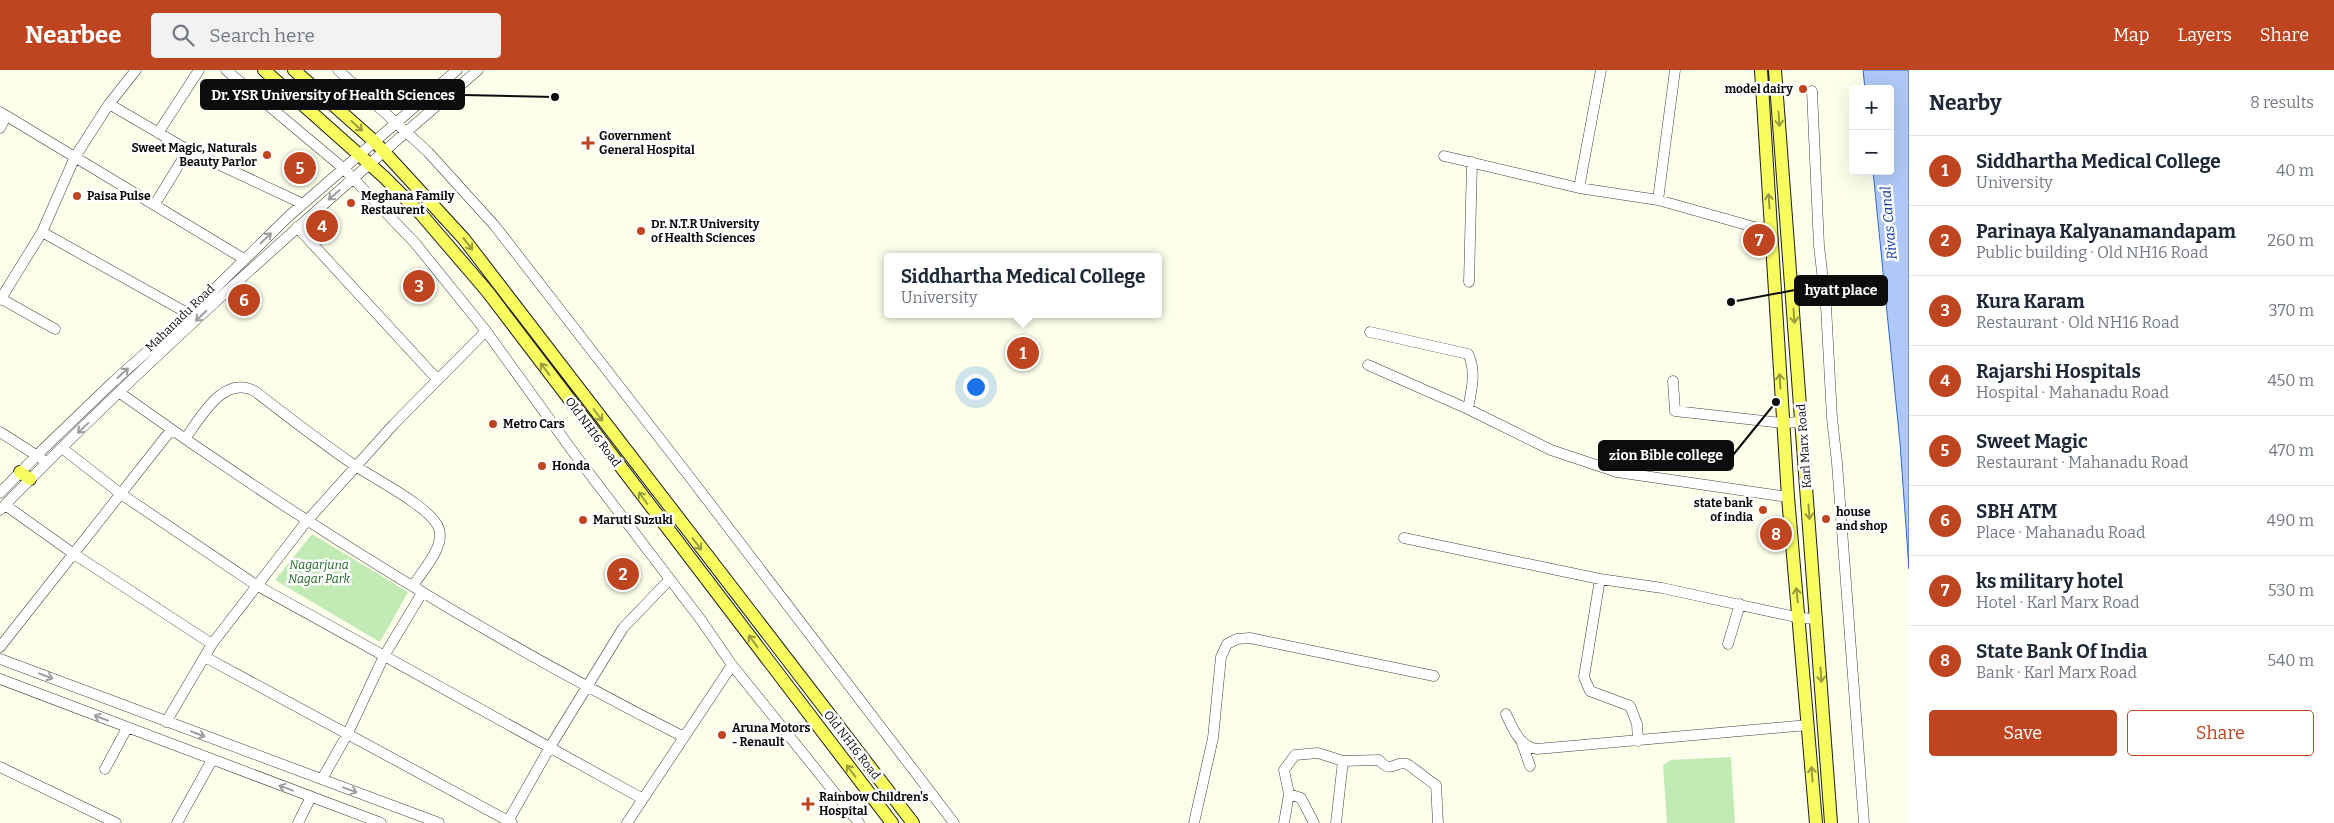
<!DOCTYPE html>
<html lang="en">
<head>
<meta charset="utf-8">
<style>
	body { margin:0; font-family:Bitter,serif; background:#f2f2f3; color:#1f2937 }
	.controls { position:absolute; right:15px; top:15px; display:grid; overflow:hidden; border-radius:5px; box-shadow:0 5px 20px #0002 }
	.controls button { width:45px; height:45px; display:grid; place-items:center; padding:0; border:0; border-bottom:1px solid #e0e1e3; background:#fff; color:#1f2937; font:25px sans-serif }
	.you { position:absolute; left:975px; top:316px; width:18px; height:18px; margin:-12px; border:4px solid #fff; border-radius:50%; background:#1a73e8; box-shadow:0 0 0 8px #1a73e833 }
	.badge { display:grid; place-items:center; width:32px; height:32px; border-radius:50%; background:#bf4521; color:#fff; font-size:16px; font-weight:700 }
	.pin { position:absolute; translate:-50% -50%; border:2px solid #fff; box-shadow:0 1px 5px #0006 }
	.popup { position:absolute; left:884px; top:183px; width:278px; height:65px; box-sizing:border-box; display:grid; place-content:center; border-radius:5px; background:#fff; filter:drop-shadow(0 1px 4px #0005); font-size:16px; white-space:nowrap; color:#747a83 }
	.popup b { font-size:19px; color:#1f2937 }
	.popup::after { content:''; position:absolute; left:50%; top:100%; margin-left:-10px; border:10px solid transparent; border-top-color:#fff }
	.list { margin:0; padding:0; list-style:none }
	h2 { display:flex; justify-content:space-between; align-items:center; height:65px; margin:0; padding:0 20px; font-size:21px }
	h2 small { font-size:16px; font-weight:400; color:#747a83 }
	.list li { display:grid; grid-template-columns:32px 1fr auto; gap:15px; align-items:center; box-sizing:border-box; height:70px; padding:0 20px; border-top:1px solid #e0e1e3 }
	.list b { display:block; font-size:19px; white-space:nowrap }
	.list p { margin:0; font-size:16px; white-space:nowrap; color:#747a83 }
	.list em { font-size:16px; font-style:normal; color:#747a83 }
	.actions { display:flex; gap:10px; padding:15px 20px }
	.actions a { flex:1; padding:11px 0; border:1px solid #bf4521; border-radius:5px; text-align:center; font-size:18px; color:#bf4521 }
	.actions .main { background:#bf4521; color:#fff }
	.icon { flex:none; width:28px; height:28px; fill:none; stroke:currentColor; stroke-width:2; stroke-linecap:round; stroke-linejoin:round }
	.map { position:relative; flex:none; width:1909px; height:753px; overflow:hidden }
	header { display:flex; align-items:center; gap:30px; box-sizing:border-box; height:70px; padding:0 25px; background:#bf4521; color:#fff }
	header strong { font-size:24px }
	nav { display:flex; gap:28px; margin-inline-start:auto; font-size:18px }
	.search { width:350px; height:45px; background:#f2f2f3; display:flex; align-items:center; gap:12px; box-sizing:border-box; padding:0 18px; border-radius:5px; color:#747a83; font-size:19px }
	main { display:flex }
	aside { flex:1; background:#fff }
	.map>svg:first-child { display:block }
	.green { fill:#c2eab5 }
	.water { fill:#afc8f7; stroke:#3467d0 }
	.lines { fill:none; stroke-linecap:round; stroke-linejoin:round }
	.minor-casing { stroke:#3f3f3f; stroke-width:11 }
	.major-casing { stroke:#1d1d1d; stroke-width:14 }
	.minor { stroke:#fff; stroke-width:10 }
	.major { stroke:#f7fc5f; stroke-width:12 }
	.oneway { stroke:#999c3e }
	.oneway2 { stroke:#9e9e9e }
	.poi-dot { fill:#bf4521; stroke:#fff; stroke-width:2 }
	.labels { text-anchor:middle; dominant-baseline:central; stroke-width:5; stroke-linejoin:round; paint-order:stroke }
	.poi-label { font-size:12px; font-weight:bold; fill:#0c0c0c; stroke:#fff; text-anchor:start }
	.street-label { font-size:12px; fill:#0c0c0c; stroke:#fff }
	.park-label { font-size:12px; font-style:italic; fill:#1b6520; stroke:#fff }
	.water-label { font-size:14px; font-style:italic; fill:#133ca0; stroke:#fff }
	.leader { fill:none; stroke:#0c0c0c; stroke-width:2 }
	.callout-dot { fill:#0c0c0c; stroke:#fff; stroke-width:2 }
	.callout { fill:#0c0c0c; stroke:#0c0c0c; stroke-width:2 }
	.callout-label { font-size:14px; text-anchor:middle; font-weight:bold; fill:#fff }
</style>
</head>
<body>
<header>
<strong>Nearbee</strong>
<div class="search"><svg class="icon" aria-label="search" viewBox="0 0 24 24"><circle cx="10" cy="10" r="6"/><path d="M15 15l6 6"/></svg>Search here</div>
<nav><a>Map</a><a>Layers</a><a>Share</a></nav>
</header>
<main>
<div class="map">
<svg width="1909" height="753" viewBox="0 0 1909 753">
	<rect width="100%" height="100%" fill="#fdffeb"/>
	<path class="green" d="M312 464 408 522 380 572 275 510Z
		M1731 687 1735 753H1667L1663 695 1671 690Z"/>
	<path class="water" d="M1863 0H1909V499L1900 373 1873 101H1890V19H1865Z"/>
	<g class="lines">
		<g class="minor-casing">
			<path id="minor" d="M226 0 343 98 415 173 486 261 576 386 701 550 732 595 859 753
				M338 0 428 82 495 156 692 410 954 753
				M1812 21 1819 176 1826 236 1832 348 1837 393 1864 753
				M109 34 188 80 303 134
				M0 42 244 189
				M0 58 6 46
				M158 63 199 0
				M1444 86 1579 118 1658 130 1772 162
				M1579 118 1601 0
				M1658 130 1675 0
				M155 134 188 80
				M297 157 437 309
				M42 162 189 244
				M1469 212 1472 92
				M0 228 55 259
				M0 230 42 162 75 87 109 34 136 0
				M1370 262 1468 284C1477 302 1471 321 1468 339
				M1368 295 1468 339 1551 380 1617 402 1788 427
				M1673 311 1675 341 1783 353 1802 352
				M120 323C300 452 486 567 684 667
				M0 362 42 389
				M185 369C201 347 224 303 256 322 288 347 321 372 354 395 373 408 433 438 439 459 445 477 422 501 413 516
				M62 378 121 424 256 515 643 729
				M0 423 37 385 114 311 189 244 289 146 457 0
				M5 435 74 484 212 574
				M0 440C151 285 314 141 478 0
				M1404 468 1600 509 1662 518 1800 548 1817 549
				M1600 509 1584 607 1590 621 1630 636 1637 654 1638 671
				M1728 574 1740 534
				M0 577 171 360
				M205 587 512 753
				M0 589 439 753
				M0 609 381 753
				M1506 644C1513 659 1520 677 1537 679L1808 655
				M166 652 212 574 306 452 394 354 486 261
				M1522 673 1530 696
				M1343 691 1379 690C1392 705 1394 690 1407 694 1410 695 1430 712 1436 715L1438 753
				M0 697 116 753
				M105 699 127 658
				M322 709 348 663 384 586 422 523
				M1289 724 1284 700 1295 685 1318 683 1343 691 1336 753
				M177 753 212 690
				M298 753 311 727
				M507 753 550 677 623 558 670 509
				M627 753 732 595
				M1194 753 1213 668 1221 587 1227 574 1237 569 1250 568 1434 606
				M1284 753 1289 724 1301 728 1314 753"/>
		</g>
		<g class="major-casing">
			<path id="major" d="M264 0 384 107 421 144 487 221 892 753
				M294 0 375 72 464 169 913 753
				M1761 0 1788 427 1816 753
				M1775 0 1831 753
				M20 402 30 409"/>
		</g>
		<use href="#minor" class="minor"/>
		<use href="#major" class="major"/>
	</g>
	<defs><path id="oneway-shaft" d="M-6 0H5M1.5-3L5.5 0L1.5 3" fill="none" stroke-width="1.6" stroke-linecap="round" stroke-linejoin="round" transform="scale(1.25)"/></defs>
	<g class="oneway">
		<use href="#oneway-shaft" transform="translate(1779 49) rotate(86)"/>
		<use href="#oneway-shaft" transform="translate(357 56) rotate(42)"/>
		<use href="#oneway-shaft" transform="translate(1769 131) rotate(-94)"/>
		<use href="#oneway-shaft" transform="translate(468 174) rotate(52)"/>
		<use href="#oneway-shaft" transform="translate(1794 246) rotate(86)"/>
		<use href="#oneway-shaft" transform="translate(545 299) rotate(-127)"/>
		<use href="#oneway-shaft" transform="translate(1780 311) rotate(-93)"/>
		<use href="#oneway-shaft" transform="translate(598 345) rotate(53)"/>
		<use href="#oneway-shaft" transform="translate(643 428) rotate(-127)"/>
		<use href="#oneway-shaft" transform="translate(1809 442) rotate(86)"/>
		<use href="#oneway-shaft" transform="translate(697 474) rotate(52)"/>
		<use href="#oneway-shaft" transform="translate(1797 525) rotate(-96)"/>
		<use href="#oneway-shaft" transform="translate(753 571) rotate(-127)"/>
		<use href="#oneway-shaft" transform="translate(1821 605) rotate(86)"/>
		<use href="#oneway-shaft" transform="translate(851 701) rotate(-127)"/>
		<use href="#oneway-shaft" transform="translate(1812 704) rotate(-94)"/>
	</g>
	<g class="oneway2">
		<use href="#oneway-shaft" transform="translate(334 125) rotate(139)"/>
		<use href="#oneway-shaft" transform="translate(266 168) rotate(-44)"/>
		<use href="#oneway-shaft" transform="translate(201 246) rotate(136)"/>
		<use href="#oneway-shaft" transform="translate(123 303) rotate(-42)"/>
		<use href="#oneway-shaft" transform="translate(83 358) rotate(137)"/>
		<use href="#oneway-shaft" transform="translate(46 606) rotate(21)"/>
		<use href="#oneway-shaft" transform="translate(101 648) rotate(-159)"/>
		<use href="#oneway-shaft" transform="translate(198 664) rotate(21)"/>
		<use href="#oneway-shaft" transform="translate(286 718) rotate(-160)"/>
		<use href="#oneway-shaft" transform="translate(350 720) rotate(20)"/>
	</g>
	<g class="poi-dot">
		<circle cx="1803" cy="19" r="5"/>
		<path d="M585.5 65.5h5v5h5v5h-5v5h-5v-5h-5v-5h5z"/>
		<circle cx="267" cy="85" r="5"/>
		<circle cx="77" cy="126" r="5"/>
		<circle cx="351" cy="133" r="5"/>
		<circle cx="641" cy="161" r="5"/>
		<circle cx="493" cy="354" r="5"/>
		<circle cx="542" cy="396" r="5"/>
		<circle cx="1763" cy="440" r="5"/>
		<circle cx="1826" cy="449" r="5"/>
		<circle cx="583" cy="450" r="5"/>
		<circle cx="722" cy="665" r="5"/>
		<path d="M805.5 726.5h5v5h5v5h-5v5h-5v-5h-5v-5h5z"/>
	</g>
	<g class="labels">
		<g class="poi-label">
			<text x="1793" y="19" text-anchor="end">model dairy</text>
			<text x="599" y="66">Government<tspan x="599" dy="14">General Hospital</tspan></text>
			<text x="257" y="78" text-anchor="end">Sweet Magic, Naturals<tspan x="257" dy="14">Beauty Parlor</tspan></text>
			<text x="87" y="126">Paisa Pulse</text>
			<text x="361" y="126">Meghana Family<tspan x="361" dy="14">Restaurent</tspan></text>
			<text x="651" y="154">Dr. N.T.R University<tspan x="651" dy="14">of Health Sciences</tspan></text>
			<text x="503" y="354">Metro Cars</text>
			<text x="552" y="396">Honda</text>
			<text x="1753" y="433" text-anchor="end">state bank<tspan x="1753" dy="14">of india</tspan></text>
			<text x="1836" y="442">house<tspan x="1836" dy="14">and shop</tspan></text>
			<text x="593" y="450">Maruti Suzuki</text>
			<text x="732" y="658">Aruna Motors<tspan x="732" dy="14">- Renault</tspan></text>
			<text x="819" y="727">Rainbow Children's<tspan x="819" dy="14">Hospital</tspan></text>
		</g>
		<g class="street-label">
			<text transform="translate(180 248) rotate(-44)">Mahanadu Road</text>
			<text transform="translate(593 362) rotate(53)">Old NH16 Road</text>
			<text transform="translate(1804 376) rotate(-94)">Karl Marx Road</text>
			<text transform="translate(852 675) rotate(52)">Old NH16 Road</text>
		</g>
		<g class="park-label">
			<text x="319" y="495">Nagarjuna<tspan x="319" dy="14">Nagar Park</tspan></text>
		</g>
		<g class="water-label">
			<text transform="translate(1889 153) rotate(-95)">Rivas Canal</text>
		</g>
	</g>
	<path class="leader" d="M555 27L464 25M1731 232L1795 220M1776 332L1733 385"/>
	<g class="callout-dot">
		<circle cx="555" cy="27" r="5"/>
		<circle cx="1731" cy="232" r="5"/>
		<circle cx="1776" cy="332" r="5"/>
	</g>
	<g class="callout">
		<rect x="201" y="10" width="263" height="29" rx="5"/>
		<rect x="1795" y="206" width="92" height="29" rx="5"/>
		<rect x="1599" y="371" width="134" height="29" rx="5"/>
	</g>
	<g class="callout-label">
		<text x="333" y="30">Dr. YSR University of Health Sciences</text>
		<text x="1841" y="225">hyatt place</text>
		<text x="1666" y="390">zion Bible college</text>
	</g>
</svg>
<div class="controls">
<button>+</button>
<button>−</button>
</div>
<div class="you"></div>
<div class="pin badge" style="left:1023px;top:283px">1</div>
<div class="popup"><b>Siddhartha Medical College</b>University</div>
<div class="pin badge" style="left:623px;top:504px">2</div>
<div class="pin badge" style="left:419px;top:216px">3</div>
<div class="pin badge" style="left:322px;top:156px">4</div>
<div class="pin badge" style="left:300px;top:98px">5</div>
<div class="pin badge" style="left:244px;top:230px">6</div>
<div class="pin badge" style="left:1759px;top:170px">7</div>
<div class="pin badge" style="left:1776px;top:464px">8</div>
</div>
<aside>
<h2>Nearby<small>8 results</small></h2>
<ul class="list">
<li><span class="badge">1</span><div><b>Siddhartha Medical College</b><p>University</p></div><em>40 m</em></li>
<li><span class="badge">2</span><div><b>Parinaya Kalyanamandapam</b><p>Public building · Old NH16 Road</p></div><em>260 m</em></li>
<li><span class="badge">3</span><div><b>Kura Karam</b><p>Restaurant · Old NH16 Road</p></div><em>370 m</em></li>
<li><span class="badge">4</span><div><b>Rajarshi Hospitals</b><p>Hospital · Mahanadu Road</p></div><em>450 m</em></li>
<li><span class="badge">5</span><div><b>Sweet Magic</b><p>Restaurant · Mahanadu Road</p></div><em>470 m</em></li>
<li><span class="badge">6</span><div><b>SBH ATM</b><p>Place · Mahanadu Road</p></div><em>490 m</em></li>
<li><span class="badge">7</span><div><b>ks military hotel</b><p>Hotel · Karl Marx Road</p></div><em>530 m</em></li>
<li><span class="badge">8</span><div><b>State Bank Of India</b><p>Bank · Karl Marx Road</p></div><em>540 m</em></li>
</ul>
<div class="actions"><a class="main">Save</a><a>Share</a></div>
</aside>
</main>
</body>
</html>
